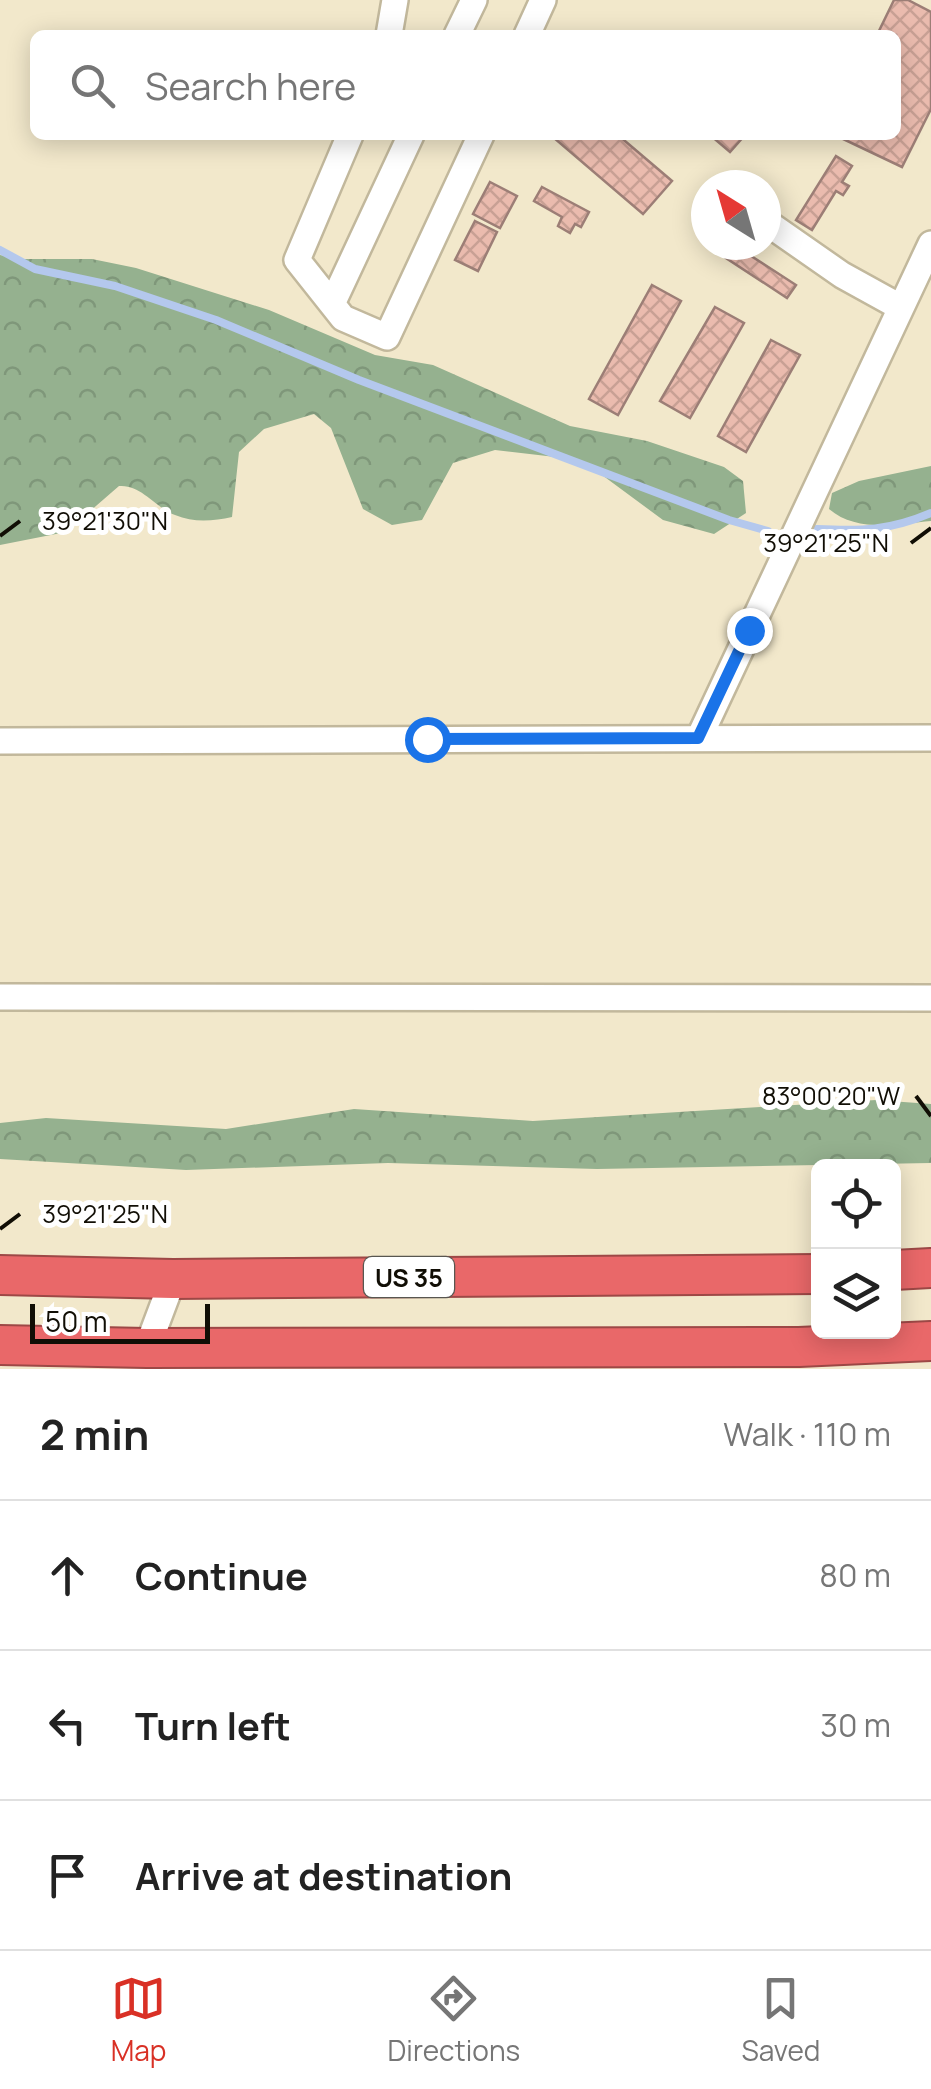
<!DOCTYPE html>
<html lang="en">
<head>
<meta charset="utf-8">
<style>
	body { margin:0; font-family:Manrope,sans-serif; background:#f6f6f6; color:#222 }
	.controls { position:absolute; right:30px; bottom:30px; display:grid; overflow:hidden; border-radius:15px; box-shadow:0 5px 25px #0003 }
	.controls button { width:90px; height:90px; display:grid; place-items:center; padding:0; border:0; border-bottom:2px solid #e0e0e0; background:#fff; color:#222; font:50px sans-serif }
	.compass { position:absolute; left:691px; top:170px; width:90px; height:90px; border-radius:50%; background:#fff; box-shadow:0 5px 25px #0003; rotate:323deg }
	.scale { position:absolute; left:30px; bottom:25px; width:180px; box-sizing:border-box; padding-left:10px; border:5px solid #110e05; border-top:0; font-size:28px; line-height:35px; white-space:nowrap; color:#110e05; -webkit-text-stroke:8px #fff; paint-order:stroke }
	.stop { position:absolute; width:30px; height:30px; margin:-22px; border:8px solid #1a73e8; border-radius:50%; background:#fff }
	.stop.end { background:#1a73e8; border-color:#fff; box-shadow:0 2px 10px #0008 }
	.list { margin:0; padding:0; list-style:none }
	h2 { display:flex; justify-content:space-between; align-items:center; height:130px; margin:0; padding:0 40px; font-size:42px }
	h2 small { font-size:32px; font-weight:400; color:#767676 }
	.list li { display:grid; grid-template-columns:65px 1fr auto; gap:30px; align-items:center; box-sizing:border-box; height:150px; padding:0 40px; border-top:2px solid #e0e0e0 }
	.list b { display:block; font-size:38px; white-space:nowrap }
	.list em { font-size:32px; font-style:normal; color:#767676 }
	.icon { flex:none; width:55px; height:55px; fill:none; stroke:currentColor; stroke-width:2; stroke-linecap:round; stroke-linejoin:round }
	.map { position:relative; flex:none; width:931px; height:1369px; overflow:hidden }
	.search { position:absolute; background:#fff; box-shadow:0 5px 25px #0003; left:30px; right:30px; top:30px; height:110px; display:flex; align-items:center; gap:25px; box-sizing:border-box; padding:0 35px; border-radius:15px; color:#767676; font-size:38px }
	.sheet { height:580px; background:#fff }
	nav { display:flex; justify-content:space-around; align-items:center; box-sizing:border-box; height:140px; border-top:2px solid #e0e0e0; background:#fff; font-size:28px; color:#767676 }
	nav a { display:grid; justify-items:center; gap:5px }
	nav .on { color:#d93025 }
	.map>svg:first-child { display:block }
	.forest { fill:url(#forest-crowns) }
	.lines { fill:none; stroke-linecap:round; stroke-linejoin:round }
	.stream { stroke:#b4c8ed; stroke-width:8 }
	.building { fill:url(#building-cross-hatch); stroke:#9c7e76; stroke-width:2.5 }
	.minor-casing { stroke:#c2b89c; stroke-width:30 }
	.highway-casing { stroke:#9d4846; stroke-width:42 }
	.minor { stroke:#fff; stroke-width:25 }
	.highway { stroke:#e96869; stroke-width:38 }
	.route { stroke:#1a73e8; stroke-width:12 }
	.ticks { fill:none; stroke:#110e05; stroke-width:4 }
	.labels { text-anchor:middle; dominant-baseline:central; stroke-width:10; stroke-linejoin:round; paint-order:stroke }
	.shield { fill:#fff; stroke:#585650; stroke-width:2.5 }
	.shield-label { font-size:25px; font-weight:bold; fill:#110e05 }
	.ticks-label { font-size:25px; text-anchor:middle; fill:#110e05; stroke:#fff; stroke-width:10; stroke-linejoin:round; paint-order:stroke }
</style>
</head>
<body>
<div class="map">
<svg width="931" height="1369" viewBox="0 0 931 1369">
	<defs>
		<pattern id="forest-crowns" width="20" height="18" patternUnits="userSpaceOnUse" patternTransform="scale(2.5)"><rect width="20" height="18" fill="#95b18f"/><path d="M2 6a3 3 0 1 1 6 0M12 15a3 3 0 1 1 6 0" fill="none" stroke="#7f977a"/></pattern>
		<pattern id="building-cross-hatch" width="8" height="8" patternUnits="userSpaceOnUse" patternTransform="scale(2.5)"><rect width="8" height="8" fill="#eabbae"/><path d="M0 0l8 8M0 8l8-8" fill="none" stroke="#c8a094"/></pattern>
	</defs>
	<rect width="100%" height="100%" fill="#f2e8cb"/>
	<path class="forest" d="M0 255 22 259H92L136 268 269 310 375 355 433 365 570 426 647 441 724 467 743 481 746 513 714 534 663 520 602 475 564 458 495 450 453 463 422 520 392 525 363 509 331 428 314 414 264 429 239 452 232 517C213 521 194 523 175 515 156 508 141 484 119 486L66 532 0 545Z
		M931 466V521C898 524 857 533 829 509L832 493 859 481Z
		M876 1100 931 1104V1163L597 1169 388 1163 186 1170 0 1159V1123L46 1118 226 1129 354 1109 533 1121Z"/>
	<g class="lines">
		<path class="stream" d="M0 250 35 269 115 286 216 320 359 380 729 520 768 531
			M817 529C862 531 889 531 931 513"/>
	</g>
	<path class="building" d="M894 0H908L931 12V109L902 167 839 137 896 135V35H877Z
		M557 135H618L672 181 643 214 554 138Z
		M710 135H745L730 152Z
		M836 156 852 166 842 182 849 186 843 195 836 191 812 230 796 220Z
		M490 182 517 196 500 228 473 214Z
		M542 187 589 212 581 227 575 224 570 233 558 226 562 217 534 201Z
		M475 221 497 232 478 271 455 260Z
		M734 245 796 285 787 298 726 258Z
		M652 285 681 301 618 415 589 399Z
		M715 307 744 323 690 418 660 401Z
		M771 340 800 355 746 452 718 436Z"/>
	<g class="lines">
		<g class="minor-casing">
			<path id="minor" d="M389 35 395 0
				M457 35 474 0
				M527 35 543 0
				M350 135 297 260 343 318 387 337 481 135
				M766 222 842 275 900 307
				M333 302 411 135
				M699 738 931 244
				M0 741 931 738
				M0 997 931 998
				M147 1348 173 1279"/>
		</g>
		<g class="highway-casing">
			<path id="highway" d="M894 1270 931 1268
				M0 1275 173 1279 818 1274
				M0 1345 147 1348 799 1347 931 1341"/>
		</g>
		<use href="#minor" class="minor"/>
		<use href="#highway" class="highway"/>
	</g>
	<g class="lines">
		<path class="route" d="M427 739 698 738 749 630"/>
	</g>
	<path class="ticks" d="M0 536 20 521M911 543 931 528M916 1096 931 1116M0 1229 20 1214"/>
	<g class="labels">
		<rect class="shield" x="364" y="1257" width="90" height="40" rx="8"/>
		<g class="shield-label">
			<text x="409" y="1277">US 35</text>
		</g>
	</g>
	<g class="ticks-label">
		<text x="105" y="530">39°21'30"N</text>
		<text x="826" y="552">39°21'25"N</text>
		<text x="831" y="1105">83°00'20"W</text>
		<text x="105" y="1223">39°21'25"N</text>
	</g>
</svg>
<div class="controls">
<button><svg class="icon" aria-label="locate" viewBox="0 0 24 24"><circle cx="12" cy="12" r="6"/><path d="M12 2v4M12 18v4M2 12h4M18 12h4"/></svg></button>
<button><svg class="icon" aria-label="layers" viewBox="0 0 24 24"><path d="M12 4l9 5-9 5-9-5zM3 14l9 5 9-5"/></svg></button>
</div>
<svg class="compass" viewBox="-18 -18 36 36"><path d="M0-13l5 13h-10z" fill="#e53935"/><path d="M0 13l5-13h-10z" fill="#767676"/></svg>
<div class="scale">50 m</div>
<div class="stop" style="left:427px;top:739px"></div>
<div class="stop end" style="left:749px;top:630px"></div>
<div class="search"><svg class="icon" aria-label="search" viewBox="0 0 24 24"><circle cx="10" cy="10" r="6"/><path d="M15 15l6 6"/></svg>Search here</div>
</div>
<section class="sheet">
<h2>2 min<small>Walk · 110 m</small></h2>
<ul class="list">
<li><svg class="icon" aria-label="ahead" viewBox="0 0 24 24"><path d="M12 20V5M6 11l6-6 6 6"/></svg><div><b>Continue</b></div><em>80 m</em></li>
<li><svg class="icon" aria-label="left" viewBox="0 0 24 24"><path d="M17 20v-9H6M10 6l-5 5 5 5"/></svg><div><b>Turn left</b></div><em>30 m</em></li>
<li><svg class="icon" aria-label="arrive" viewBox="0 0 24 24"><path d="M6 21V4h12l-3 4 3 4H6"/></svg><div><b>Arrive at destination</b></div></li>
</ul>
</section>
<nav>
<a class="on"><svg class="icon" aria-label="map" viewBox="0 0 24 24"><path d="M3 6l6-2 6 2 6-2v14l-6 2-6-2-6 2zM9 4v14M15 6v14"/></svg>Map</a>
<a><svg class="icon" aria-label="directions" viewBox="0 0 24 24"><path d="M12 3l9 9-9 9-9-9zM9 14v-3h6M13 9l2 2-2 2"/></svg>Directions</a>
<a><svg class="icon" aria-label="saved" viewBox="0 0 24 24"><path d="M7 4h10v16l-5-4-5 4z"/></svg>Saved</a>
</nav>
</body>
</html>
